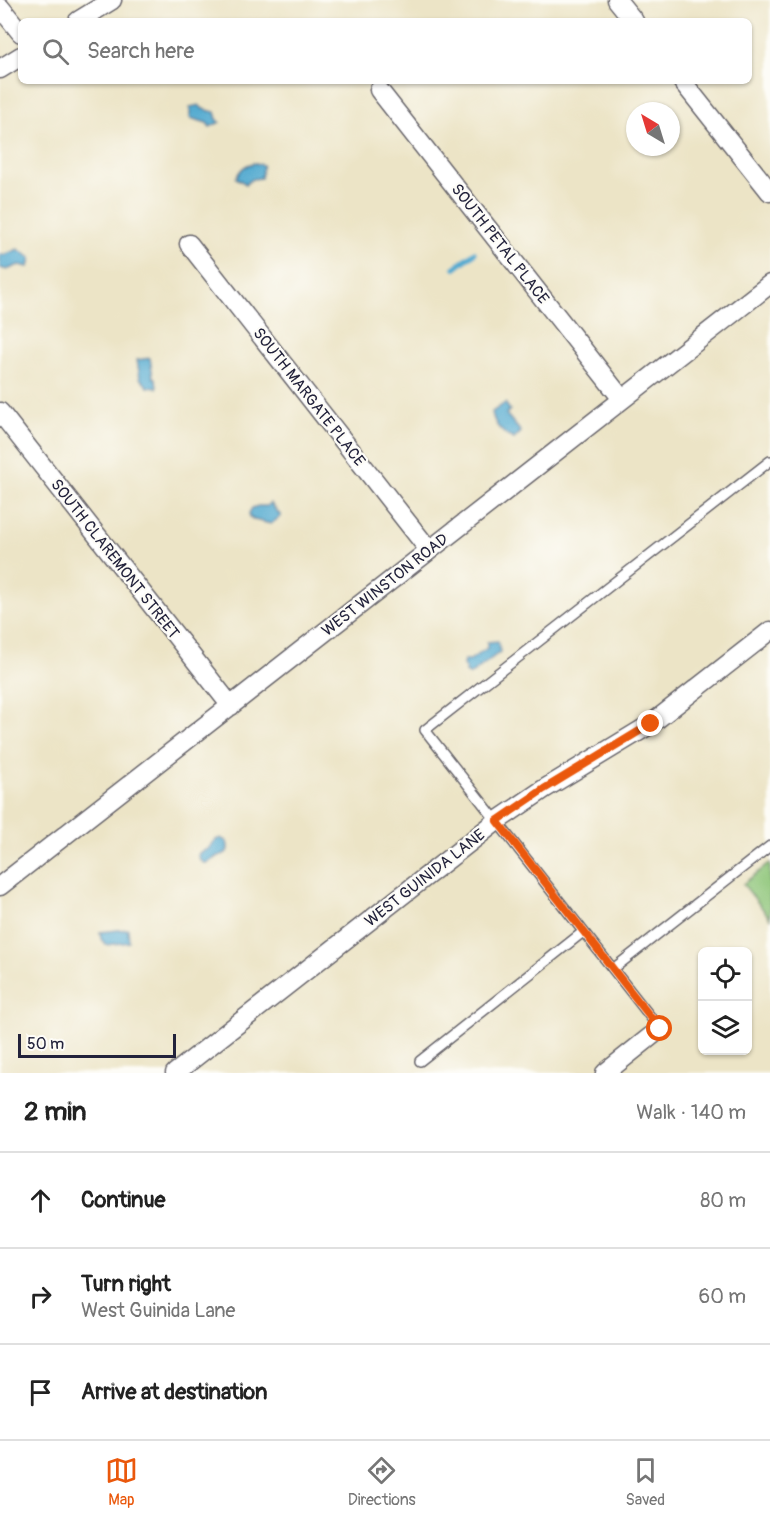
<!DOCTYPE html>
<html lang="en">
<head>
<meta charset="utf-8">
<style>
	body { margin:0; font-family:Pangolin,sans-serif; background:#f2f2f2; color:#222 }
	.controls { position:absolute; right:18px; bottom:18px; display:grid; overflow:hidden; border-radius:9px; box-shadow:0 2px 4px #0004 }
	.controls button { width:54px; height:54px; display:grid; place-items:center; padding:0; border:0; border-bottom:2px solid #e0e0e0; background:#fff; color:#222; font:30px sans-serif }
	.compass { position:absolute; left:626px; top:102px; width:54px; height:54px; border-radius:50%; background:#fff; box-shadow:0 2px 4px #0004; rotate:322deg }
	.scale { position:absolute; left:18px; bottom:15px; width:158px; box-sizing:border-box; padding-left:6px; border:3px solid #22223b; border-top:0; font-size:16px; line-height:21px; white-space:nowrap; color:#22223b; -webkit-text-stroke:4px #fdfcf7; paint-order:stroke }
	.stop { position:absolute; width:18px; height:18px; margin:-14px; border:4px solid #ea580c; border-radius:50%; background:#fff }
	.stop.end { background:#ea580c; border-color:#fff; box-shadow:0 2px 6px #0008 }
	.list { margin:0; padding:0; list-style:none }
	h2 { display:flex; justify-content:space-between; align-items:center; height:78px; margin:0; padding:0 24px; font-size:26px }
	h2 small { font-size:20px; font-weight:400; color:#767676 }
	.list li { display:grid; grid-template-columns:39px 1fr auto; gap:18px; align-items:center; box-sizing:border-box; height:96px; padding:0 24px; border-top:2px solid #e0e0e0 }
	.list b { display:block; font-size:22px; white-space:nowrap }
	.list p { margin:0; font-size:20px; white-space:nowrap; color:#767676 }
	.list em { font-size:20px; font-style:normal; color:#767676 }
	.icon { flex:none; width:33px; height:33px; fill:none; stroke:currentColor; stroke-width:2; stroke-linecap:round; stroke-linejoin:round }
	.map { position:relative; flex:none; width:770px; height:1073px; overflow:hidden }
	.search { position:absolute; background:#fff; box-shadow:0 2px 4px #0004; left:18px; right:18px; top:18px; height:66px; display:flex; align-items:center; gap:15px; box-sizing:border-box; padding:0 21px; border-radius:9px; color:#767676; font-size:22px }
	.sheet { height:366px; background:#fff }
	nav { display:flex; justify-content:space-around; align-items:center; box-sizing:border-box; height:84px; border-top:2px solid #e0e0e0; background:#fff; font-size:16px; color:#767676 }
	nav a { display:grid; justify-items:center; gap:3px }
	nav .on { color:#ea580c }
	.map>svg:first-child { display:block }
	.green { fill:#8dc578; stroke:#58745a; stroke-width:1.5 }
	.water { fill:#54abd0; stroke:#3b6686; stroke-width:1.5 }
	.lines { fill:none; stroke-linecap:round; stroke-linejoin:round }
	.stream { stroke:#54abd0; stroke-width:6 }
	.service-casing { stroke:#69666c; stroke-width:12 }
	.minor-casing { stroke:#69666c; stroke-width:21 }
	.service { stroke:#fff; stroke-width:9 }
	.minor { stroke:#fff; stroke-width:18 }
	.route { stroke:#ea580c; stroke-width:8 }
	.labels { text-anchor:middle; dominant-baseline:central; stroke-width:4.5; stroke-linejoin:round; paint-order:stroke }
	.street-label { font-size:16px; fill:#22223b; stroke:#fdfcf7 }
</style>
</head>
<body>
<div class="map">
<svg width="770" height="1073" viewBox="0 0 770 1073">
	<rect width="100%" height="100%" fill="#fdfcf7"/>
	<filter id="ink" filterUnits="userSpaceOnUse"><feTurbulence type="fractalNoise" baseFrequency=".0167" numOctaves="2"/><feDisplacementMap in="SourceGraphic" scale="12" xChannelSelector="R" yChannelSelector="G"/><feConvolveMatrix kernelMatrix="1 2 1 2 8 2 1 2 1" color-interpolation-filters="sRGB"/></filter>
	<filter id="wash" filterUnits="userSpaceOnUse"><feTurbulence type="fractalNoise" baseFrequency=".008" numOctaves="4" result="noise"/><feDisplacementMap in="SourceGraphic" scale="24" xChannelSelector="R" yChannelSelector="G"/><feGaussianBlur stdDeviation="1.35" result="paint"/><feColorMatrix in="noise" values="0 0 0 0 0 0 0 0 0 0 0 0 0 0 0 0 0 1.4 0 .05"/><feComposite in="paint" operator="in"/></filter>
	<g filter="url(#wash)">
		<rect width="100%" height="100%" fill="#ece4c6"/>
		<path class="green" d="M770 863V918L743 884Z"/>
		<path class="water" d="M199 105 203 109 215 112 217 119 220 122 210 127 207 123 190 118V107Z
			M255 163 263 165 261 178 252 179 246 184 236 178C240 169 246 164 255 163Z
			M18 249 31 258 29 267 19 265 7 270 0 268V254L4 255Z
			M150 358 153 377 156 379 157 388 148 387 140 378 137 360Z
			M505 403 510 410 506 414 521 432 514 439C503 434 494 425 492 412Z
			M270 503 281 516 271 524 254 520 250 517 249 513 252 508 258 506H267Z
			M498 641 500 652 471 674H469L466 672V669L463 665 464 660H470L487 648V642Z
			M221 838 227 842C228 846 229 848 227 852 224 855 221 855 218 856 209 861 204 869 198 856L199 853 208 849 216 840Z
			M128 929 129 942 106 945 101 939 100 932Z"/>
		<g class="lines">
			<path class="stream" d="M455 268 474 253"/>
		</g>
	</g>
	<g filter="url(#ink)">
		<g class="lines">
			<g class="service-casing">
				<path id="service" d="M613 969 770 846
					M660 1029 425 730 770 461
					M420 1061 583 932"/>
			</g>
			<g class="minor-casing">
				<path id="minor" d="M617 0 634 21
					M0 7 21 33
					M78 21 112 0
					M0 69 21 56
					M682 81 770 192
					M379 90 622 399
					M189 244 429 550
					M0 412 231 706
					M0 886 770 284
					M175 1073 497 821 544 789 651 724 770 631
					M605 1073 660 1029"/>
			</g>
			<use href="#service" class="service"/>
			<use href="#minor" class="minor"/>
		</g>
	</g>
	<g class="lines" filter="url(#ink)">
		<path class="route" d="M651 724 544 789 497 821 660 1029"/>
	</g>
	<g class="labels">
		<g class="street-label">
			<text transform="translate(500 244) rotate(52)">SOUTH PETAL PLACE</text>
			<text transform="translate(309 397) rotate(52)">SOUTH MARGATE PLACE</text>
			<text transform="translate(115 559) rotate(52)">SOUTH CLAREMONT STREET</text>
			<text transform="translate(385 585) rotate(-38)">WEST WINSTON ROAD</text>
			<text transform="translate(425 878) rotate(-38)">WEST GUINIDA LANE</text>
		</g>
	</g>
</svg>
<div class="controls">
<button><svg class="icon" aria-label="locate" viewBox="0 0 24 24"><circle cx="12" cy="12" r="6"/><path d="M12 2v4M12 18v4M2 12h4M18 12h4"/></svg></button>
<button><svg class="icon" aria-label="layers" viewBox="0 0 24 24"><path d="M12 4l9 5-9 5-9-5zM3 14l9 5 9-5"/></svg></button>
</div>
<svg class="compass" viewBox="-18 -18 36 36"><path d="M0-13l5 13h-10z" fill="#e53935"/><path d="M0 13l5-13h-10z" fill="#767676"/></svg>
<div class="scale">50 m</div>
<div class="stop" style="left:660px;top:1029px"></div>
<div class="stop end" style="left:651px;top:724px"></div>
<div class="search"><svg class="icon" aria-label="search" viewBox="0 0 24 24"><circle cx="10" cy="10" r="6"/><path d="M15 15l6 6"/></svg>Search here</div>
</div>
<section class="sheet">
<h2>2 min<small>Walk · 140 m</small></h2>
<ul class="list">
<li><svg class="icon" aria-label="ahead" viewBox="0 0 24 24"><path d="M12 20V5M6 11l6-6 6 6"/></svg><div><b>Continue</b></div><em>80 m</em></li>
<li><svg class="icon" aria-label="right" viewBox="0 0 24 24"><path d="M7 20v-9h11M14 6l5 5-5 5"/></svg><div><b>Turn right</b><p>West Guinida Lane</p></div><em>60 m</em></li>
<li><svg class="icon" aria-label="arrive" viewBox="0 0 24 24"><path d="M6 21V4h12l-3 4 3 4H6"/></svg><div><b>Arrive at destination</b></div></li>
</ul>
</section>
<nav>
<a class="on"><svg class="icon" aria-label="map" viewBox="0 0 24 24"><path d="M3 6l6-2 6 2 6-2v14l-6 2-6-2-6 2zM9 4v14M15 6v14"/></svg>Map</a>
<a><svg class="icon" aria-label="directions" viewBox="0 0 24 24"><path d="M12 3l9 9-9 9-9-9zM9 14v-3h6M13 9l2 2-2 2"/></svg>Directions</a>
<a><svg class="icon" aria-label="saved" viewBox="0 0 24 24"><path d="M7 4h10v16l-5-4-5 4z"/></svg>Saved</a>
</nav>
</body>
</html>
